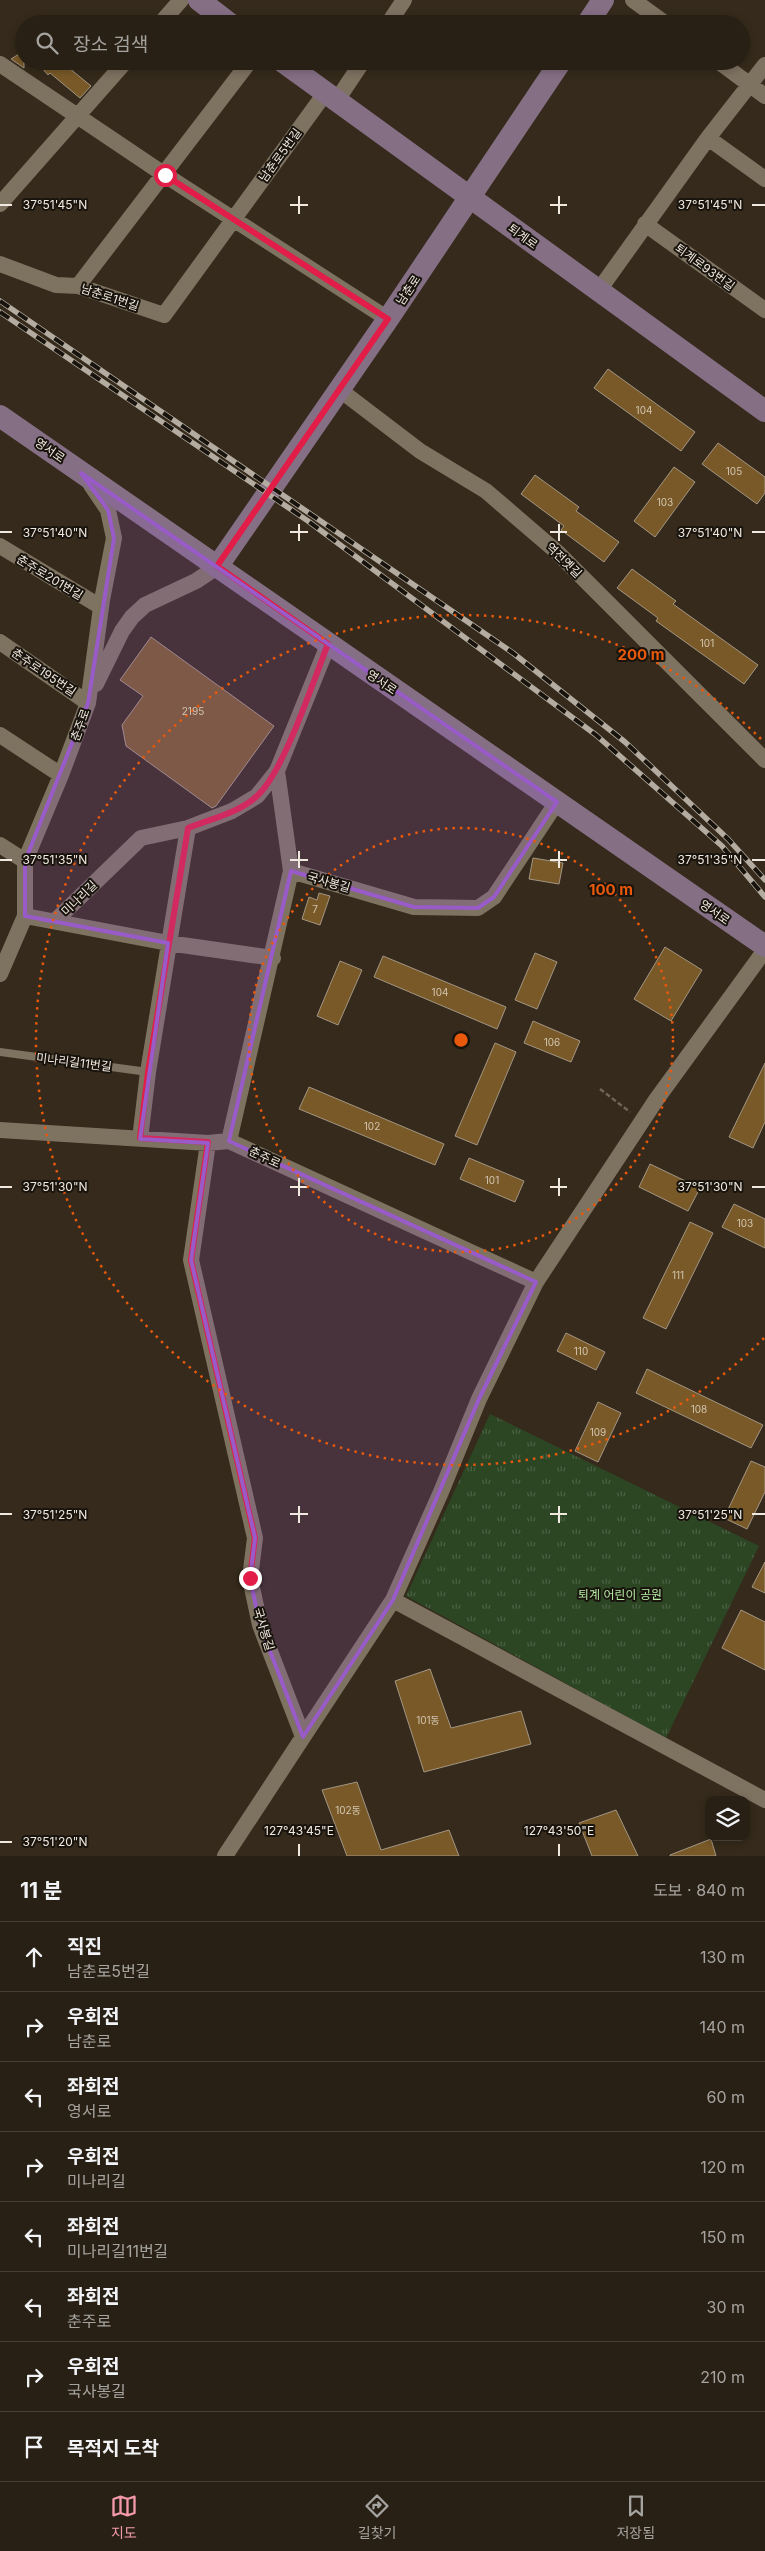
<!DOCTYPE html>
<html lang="ko">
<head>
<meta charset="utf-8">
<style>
	body { margin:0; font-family:Inter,"Noto Sans KR",sans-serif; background:#342d22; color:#f1f3f6 }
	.controls { position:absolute; right:15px; bottom:15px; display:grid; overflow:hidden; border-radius:10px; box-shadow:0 2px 8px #0003 }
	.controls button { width:45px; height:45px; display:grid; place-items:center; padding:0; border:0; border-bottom:1px solid #443e34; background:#282014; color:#f1f3f6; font:25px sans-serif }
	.stop { position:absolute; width:15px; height:15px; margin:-11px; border:4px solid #e11d48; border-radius:50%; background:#fff }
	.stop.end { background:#e11d48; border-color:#fff; box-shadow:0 1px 5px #0008 }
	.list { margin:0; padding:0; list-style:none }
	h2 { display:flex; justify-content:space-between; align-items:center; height:65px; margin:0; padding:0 20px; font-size:21px }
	h2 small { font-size:16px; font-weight:400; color:#a5a3a0 }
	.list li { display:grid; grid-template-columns:32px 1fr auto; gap:15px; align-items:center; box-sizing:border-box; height:70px; padding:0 20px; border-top:1px solid #443e34 }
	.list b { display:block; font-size:19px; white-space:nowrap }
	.list p { margin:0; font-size:16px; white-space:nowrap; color:#a5a3a0 }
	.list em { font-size:16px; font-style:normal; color:#a5a3a0 }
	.icon { flex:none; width:28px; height:28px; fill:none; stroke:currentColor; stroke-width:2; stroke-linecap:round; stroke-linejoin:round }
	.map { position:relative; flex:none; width:765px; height:1856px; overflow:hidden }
	.search { position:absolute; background:#282014; box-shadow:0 2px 8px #0003; left:15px; right:15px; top:15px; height:55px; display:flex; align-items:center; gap:12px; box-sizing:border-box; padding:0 18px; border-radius:28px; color:#a5a3a0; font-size:19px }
	.sheet { height:625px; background:#282014 }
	nav { display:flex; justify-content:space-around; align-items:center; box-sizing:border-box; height:70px; border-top:1px solid #443e34; background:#282014; font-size:14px; color:#a5a3a0 }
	nav a { display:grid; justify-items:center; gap:2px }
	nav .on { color:#f39aaa }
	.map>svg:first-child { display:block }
	.park { fill:url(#park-tufts) }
	.building { fill:#795928; stroke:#a39684 }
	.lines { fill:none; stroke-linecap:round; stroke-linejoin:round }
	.path { stroke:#6f6558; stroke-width:2.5; stroke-dasharray:5 2.5; stroke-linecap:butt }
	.lane { stroke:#7e7261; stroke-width:8 }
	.street { stroke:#7e7261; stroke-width:16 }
	.secondary { stroke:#856f85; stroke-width:22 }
	.rail-casing { stroke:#b4aca0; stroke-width:5.5 }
	.rail { stroke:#18140d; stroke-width:4; stroke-dasharray:11; stroke-linecap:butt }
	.route { stroke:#e11d48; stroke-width:6 }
	.marked { fill:#985bc7; fill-opacity:0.2; stroke:#985bc7; stroke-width:4; stroke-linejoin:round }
	.ticks { fill:none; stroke:#f0e9df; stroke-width:2 }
	.ring { fill:none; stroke:#e8590c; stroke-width:2.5; stroke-dasharray:2.5 5 }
	.labels { text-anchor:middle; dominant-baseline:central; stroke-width:4; stroke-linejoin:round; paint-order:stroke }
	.number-label { font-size:10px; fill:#d2c5b1 }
	.street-label { font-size:12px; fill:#f0e9df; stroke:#18140d }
	.park-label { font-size:12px; fill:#b5eaa5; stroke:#18140d }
	.ticks-label { font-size:12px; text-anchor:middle; fill:#f0e9df; stroke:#18140d; stroke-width:4; stroke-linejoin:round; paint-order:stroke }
	.centre { fill:#e8590c; stroke:#18140d; stroke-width:2.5 }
	.ring-label { font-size:15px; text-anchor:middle; font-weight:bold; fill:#e8590c; stroke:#18140d; stroke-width:4; stroke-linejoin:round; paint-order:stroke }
</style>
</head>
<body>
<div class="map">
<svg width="765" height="1856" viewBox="0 0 765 1856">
	<defs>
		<pattern id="park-tufts" width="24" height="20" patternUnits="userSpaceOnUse" patternTransform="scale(1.25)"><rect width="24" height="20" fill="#2c4624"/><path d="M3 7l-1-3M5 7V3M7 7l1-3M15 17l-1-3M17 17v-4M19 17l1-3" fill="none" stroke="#4b6143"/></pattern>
	</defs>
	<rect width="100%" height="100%" fill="#352a1b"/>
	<path class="park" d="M490 1414 759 1546 666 1738 406 1596Z"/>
	<path class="building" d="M24 51V68L11 59Z
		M36 61H66L63 63 91 86 80 98 50 73 48 75Z
		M608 369 695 432 681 451 594 388Z
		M718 443 765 477V493L757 504 702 464Z
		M674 467 695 482 655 537 634 521Z
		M535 475 579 507 576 511 619 542 604 562 561 530 564 526 521 494Z
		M632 569 676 601 673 604 758 665 744 684 656 621 658 618 617 588Z
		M151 637 274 726 216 806 212 808 126 746 122 725 143 696 120 680Z
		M533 858 563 863 559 884 529 879Z
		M319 893 330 896 320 925 302 919 309 897 317 900Z
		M665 947 702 970 671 1021 634 999Z
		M535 953 557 962 537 1009 515 1000Z
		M383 956 506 1007 497 1029 374 977Z
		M340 961 362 970 338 1025 317 1016Z
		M533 1021 580 1041 571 1062 524 1043Z
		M495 1043 516 1052 477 1145 455 1136Z
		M765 1063V1122L753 1148 729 1137Z
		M309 1087 444 1144 435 1165 299 1109Z
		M469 1158 524 1181 515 1202 460 1179Z
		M650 1164 700 1188 688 1211 639 1187Z
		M734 1204 765 1219V1248L722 1227Z
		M690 1222 713 1233 666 1329 643 1318Z
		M566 1333 605 1352 596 1370 557 1351Z
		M647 1369 763 1425 751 1448 636 1393Z
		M598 1402 621 1413 598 1462 575 1451Z
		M751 1461 765 1467V1492L747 1529 724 1518Z
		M765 1562V1593L752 1587Z
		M741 1610 765 1622V1670L722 1648Z
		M430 1669 451 1728 521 1711 531 1744 424 1772 395 1681Z
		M357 1782 381 1850 449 1830 459 1856H347L322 1790Z
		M616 1810 638 1856H592L579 1823Z
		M711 1839 716 1856H670V1855Z"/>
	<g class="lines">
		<path class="path" d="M600 1089 630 1112"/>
		<path class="lane" d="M0 1052 148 1072"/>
		<path class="street" d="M633 0 666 24
			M160 24 181 0
			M388 24 404 0
			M718 61 765 96
			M0 64 165 175 388 319
			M337 100 363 61
			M708 138 765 179
			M0 204 126 61
			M645 224 765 310
			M0 264 56 285 78 286 164 315 326 92
			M78 286 250 61
			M599 290 708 138 765 65
			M340 390 420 451 486 491 557 552 765 760
			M0 546 101 607
			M0 642 88 703
			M96 684 122 631 132 617 145 605 196 581 217 567
			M0 735 61 775
			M0 845 25 861
			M291 871 414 907 478 908 494 897 557 802
			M25 916 168 943 273 958
			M55 921 141 838 188 828 232 811 257 796 277 771
			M0 974 25 916V861L61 775 88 703 102 600 114 538 108 510 91 485
			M0 1130 208 1143 229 1141 536 1282
			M140 1139 148 1072 188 828
			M229 1141 291 871 277 771 328 645
			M208 1143 191 1260 255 1538 250 1578 260 1625 303 1737
			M393 1600 765 1800
			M225 1856 393 1600 441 1492 479 1399 536 1282 656 1100 765 950"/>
		<path class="secondary" d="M199 0 230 24
			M587 24 603 0
			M282 61 765 411
			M0 416 765 946
			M217 567 388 319 561 61"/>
		<g class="rail-casing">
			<path id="rail" d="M0 301 513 653 625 742 728 839 765 880
				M0 312 308 521 596 735 722 846 765 897"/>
		</g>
		<use href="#rail" class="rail"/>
	</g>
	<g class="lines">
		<path class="route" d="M165 175 388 319 217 566 328 644C313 681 284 772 257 796 239 813 210 819 188 828L148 1072 140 1138 208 1142 191 1260 255 1538 250 1578"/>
	</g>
	<path class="marked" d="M81 473 557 802 494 897 478 908 414 907 291 871 229 1141 536 1282 479 1399 393 1600 303 1737 260 1625 250 1578 255 1538 191 1260 208 1143 140 1139 168 943 25 916V861L88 703 114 538 108 510Z"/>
	<path class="ticks" d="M299 196V214M559 196V214M0 205H12M290 205H308M550 205H567M752 205H765M299 524V541M559 524V541M0 532H12M290 532H308M550 532H567M752 532H765M299 851V868M559 851V868M0 860H12M290 860H308M550 860H567M752 860H765M299 1178V1196M559 1178V1196M0 1187H12M290 1187H308M550 1187H567M752 1187H765M299 1506V1523M559 1506V1523M0 1514H12M290 1514H308M550 1514H567M752 1514H765M0 1842H12M299 1844V1856M559 1844V1856"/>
	<g class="ring">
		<circle cx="461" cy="1040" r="212"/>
		<path d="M764 1338A425 425 0 1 1 764 742"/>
	</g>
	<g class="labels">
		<g class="number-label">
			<text x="644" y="410">104</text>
			<text x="734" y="471">105</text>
			<text x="665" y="502">103</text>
			<text x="707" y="643">101</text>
			<text x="193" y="711">2195</text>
			<text x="315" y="909">7</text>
			<text x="440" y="992">104</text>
			<text x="552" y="1042">106</text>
			<text x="372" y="1126">102</text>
			<text x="492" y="1180">101</text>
			<text x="745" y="1223">103</text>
			<text x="678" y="1275">111</text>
			<text x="581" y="1351">110</text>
			<text x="699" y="1409">108</text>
			<text x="598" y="1432">109</text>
			<text x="428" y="1720">101동</text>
			<text x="348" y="1810">102동</text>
		</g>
		<g class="street-label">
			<text transform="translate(280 155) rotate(-54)">남춘로5번길</text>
			<text transform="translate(523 236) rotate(36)">퇴계로</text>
			<text transform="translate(705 267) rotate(36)">퇴계로93번길</text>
			<text transform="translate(408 290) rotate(-56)">남춘로</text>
			<text transform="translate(110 297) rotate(18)">남춘로1번길</text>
			<text transform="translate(50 450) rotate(35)">영서로</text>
			<text transform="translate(564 560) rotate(44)">역전옛길</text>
			<text transform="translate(50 577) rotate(31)">춘주로201번길</text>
			<text transform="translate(44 672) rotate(34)">춘주로195번길</text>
			<text transform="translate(382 682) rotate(34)">영서로</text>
			<text transform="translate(80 725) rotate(-70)">춘주로</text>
			<text transform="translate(329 882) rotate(16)">국사봉길</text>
			<text transform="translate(79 898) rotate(-44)">미나리길</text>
			<text transform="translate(715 912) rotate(35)">영서로</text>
			<text transform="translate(74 1062) rotate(7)">미나리길11번길</text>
			<text transform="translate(265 1157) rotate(25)">춘주로</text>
			<text transform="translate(264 1629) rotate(73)">국사봉길</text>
		</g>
		<g class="park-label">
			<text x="620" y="1594">퇴계 어린이 공원</text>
		</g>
	</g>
	<g class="ticks-label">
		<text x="55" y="209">37°51'45"N</text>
		<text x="710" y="209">37°51'45"N</text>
		<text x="55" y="537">37°51'40"N</text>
		<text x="710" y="537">37°51'40"N</text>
		<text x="55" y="864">37°51'35"N</text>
		<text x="710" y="864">37°51'35"N</text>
		<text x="55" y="1191">37°51'30"N</text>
		<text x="710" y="1191">37°51'30"N</text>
		<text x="55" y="1519">37°51'25"N</text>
		<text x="710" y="1519">37°51'25"N</text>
		<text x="299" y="1835">127°43'45"E</text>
		<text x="559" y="1835">127°43'50"E</text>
		<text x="55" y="1846">37°51'20"N</text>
	</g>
	<circle cx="461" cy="1040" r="8" class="centre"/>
	<g class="ring-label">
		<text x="641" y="660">200 m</text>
		<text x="611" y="895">100 m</text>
	</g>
</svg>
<div class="controls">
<button><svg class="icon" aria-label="layers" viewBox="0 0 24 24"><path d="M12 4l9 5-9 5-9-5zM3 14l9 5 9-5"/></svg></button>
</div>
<div class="stop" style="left:165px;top:175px"></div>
<div class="stop end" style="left:250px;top:1578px"></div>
<div class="search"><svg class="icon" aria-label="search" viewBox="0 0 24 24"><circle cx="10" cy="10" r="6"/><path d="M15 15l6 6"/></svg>장소 검색</div>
</div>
<section class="sheet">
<h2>11 분<small>도보 · 840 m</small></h2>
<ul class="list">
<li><svg class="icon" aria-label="ahead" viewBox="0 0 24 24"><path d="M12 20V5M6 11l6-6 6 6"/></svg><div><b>직진</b><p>남춘로5번길</p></div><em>130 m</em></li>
<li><svg class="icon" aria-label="right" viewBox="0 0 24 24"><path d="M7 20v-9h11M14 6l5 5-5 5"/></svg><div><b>우회전</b><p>남춘로</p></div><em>140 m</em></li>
<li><svg class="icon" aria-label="left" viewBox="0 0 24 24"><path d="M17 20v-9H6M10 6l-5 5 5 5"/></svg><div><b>좌회전</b><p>영서로</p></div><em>60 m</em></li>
<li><svg class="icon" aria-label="right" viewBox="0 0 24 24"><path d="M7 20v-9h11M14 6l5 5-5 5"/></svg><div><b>우회전</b><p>미나리길</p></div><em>120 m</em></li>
<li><svg class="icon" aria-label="left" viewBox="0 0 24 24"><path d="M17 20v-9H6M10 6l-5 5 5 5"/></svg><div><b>좌회전</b><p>미나리길11번길</p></div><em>150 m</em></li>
<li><svg class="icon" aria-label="left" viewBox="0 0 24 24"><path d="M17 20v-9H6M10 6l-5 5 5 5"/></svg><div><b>좌회전</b><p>춘주로</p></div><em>30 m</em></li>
<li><svg class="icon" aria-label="right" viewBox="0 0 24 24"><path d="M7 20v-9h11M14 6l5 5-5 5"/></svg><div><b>우회전</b><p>국사봉길</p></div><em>210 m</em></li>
<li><svg class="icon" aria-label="arrive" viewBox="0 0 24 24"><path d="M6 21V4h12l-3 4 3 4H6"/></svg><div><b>목적지 도착</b></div></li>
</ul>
</section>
<nav>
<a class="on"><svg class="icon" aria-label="map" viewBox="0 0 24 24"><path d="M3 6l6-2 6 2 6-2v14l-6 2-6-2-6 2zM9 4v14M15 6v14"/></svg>지도</a>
<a><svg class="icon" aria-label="directions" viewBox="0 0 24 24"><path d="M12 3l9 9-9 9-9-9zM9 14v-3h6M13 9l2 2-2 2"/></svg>길찾기</a>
<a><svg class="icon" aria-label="saved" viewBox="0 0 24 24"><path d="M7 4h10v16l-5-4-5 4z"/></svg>저장됨</a>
</nav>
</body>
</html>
